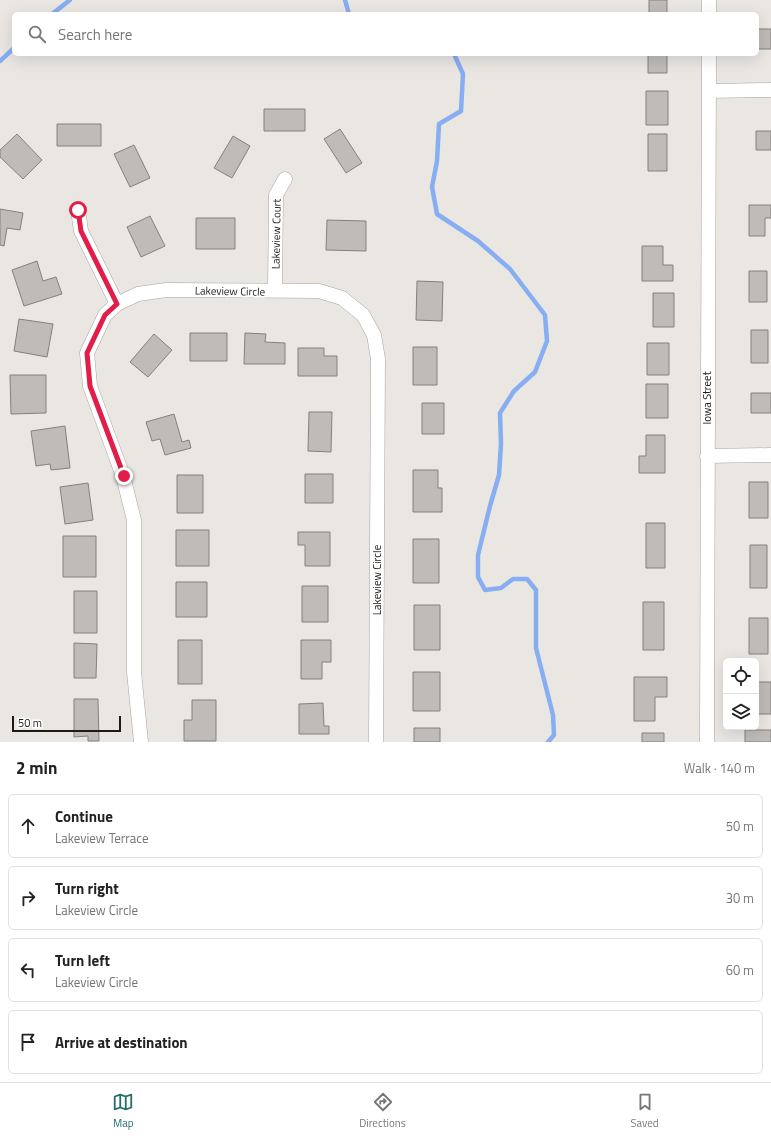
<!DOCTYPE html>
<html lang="en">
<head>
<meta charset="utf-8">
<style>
	body { margin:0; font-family:"Titillium Web",sans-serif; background:#f2f2f2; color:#222 }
	.controls { position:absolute; right:12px; bottom:12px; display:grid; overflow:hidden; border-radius:6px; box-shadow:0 4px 16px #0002 }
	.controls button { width:36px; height:36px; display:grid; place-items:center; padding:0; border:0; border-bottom:1px solid #e0e0e0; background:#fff; color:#222; font:20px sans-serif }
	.scale { position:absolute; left:12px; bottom:10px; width:109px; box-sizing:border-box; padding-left:4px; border:2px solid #1c1a19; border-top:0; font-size:11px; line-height:14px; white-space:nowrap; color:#1c1a19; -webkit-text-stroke:3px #fff; paint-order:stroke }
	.stop { position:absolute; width:12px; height:12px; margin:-9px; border:3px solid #e11d48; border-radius:50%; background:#fff }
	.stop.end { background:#e11d48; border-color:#fff; box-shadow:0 1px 4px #0008 }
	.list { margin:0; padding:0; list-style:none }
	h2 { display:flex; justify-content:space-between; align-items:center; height:52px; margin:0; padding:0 16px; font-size:17px }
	h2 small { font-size:13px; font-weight:400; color:#767676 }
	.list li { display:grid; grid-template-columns:26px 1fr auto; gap:12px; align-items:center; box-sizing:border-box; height:64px; margin:0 8px 8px; padding:0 8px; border:1px solid #e0e0e0; border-radius:6px }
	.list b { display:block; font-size:15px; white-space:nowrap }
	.list p { margin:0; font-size:13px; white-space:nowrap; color:#767676 }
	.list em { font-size:13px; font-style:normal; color:#767676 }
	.icon { flex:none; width:22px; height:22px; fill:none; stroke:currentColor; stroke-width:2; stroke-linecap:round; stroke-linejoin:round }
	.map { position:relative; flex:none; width:771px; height:742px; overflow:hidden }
	.search { position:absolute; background:#fff; box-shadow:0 4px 16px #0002; left:12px; right:12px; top:12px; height:44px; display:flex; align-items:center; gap:10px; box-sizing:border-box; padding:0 14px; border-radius:6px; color:#767676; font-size:15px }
	.sheet { height:340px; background:#fff }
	nav { display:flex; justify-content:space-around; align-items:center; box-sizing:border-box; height:56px; border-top:1px solid #e0e0e0; background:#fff; font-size:11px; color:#767676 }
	nav a { display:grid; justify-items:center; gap:2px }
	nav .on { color:#246f6c }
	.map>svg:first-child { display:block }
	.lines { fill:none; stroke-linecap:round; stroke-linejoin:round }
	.stream { stroke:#87aef2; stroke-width:4.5 }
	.building { fill:#bfbbb8; stroke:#84807d }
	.minor-casing { stroke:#a7a3a0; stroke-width:15 }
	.minor { stroke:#fff; stroke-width:14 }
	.route { stroke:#e11d48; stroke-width:5 }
	.labels { text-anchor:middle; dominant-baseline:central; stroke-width:4; stroke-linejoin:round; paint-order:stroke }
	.street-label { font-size:11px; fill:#1c1a19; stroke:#fff }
</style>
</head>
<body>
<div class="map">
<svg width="771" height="742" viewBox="0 0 771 742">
	<rect width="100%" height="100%" fill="#eae6e2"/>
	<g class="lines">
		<path class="stream" d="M345 0 349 14
			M52 14 70 0
			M454 54 463 74 461 111 439 124 437 161 432 187 437 214 478 241 510 269 545 315 547 341 535 372 514 391 500 413 501 444 499 475 490 506 478 555V577L485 590 501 588 513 579H527L536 590V648L553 715 554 735 548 742
			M0 61 14 48"/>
	</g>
	<path class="building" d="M649 0H667V14H649Z
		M757 29H771V49H757Z
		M648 54H667V73H648Z
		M646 91H668V125H646Z
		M264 109H305V131H264Z
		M57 124H101V146H57Z
		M340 129 362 163 346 173 324 139Z
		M756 131H771V150H756Z
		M17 134 42 160 23 179 0 157V150Z
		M648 134H667V171H648Z
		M233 136 250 146 232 178 214 168Z
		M134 145 150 178 130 187 114 154Z
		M749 205H771V218H765V236H749Z
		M0 209 23 213 20 230 7 228 4 246 0 245Z
		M150 216 165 246 141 257 127 227Z
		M196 218H235V249H196Z
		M327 220 366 221V251L326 250Z
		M642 246H663V265H673V281H642Z
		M37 261 43 281 56 277 62 294 24 306 12 270Z
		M749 271H767V302H749Z
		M417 281 443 282 442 321 416 320Z
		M653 293H674V327H653Z
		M19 319 53 324 47 357 14 351Z
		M751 330H768V363H751Z
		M190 333H227V361H190Z
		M245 333 266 334 265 342 285 343V364H244Z
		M154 334 172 350 148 377 130 362Z
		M647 343H669V375H647Z
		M413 347H437V385H413Z
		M298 348H324V356H337V376H298Z
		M10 375H46V413L11 414Z
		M646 384H668V418H646Z
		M751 393H771V413H751Z
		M422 403H444V434H422Z
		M309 412H332L331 452 308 451Z
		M174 414 182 442 189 440 191 448 165 455 160 439 152 441 146 422Z
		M65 426 70 468 51 470 50 464 36 466 31 431Z
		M646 435H665V473H639V456H646Z
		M413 470H438V488H442V512H413Z
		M305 474H333V503H305Z
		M177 475H203V513H177Z
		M749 482H768V518H749Z
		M88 483 93 520 65 524 60 487Z
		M646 523H665V568H646Z
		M176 530H209V566H176Z
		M298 532H330V566H305V545H298Z
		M63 536H96V577H63Z
		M413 539H439V583H413Z
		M750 545H767V588H750Z
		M176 582H207V617H176Z
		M302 586H328V622H302Z
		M74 591H97V633H74Z
		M643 602H664V650H643Z
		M414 605H440V650H414Z
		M749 618H768V654H749Z
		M178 640H202V684H178Z
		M301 640H331V662H322V679H301Z
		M74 643 97 644 96 678H74Z
		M413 672H440V711H413Z
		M634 677H667V697H655V721H634Z
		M756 682H771V714H756Z
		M74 699H98L99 741H88V736L74 737Z
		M192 700H216V741H184V720H192Z
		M323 703 324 726H329V734H299V704Z
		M414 728H440V742H414Z
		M745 730H771V742H745Z
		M642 733H664V742H642Z"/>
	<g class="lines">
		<g class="minor-casing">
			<path id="minor" d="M709 0V14
				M709 91 771 90
				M78 210 81 231 117 304
				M275 291 276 195 285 179
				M707 456 771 455
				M141 742 134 672V520L123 476 90 386 87 353 105 315 117 304 138 294 166 290 319 291 342 298 363 315 374 335 378 359 376 742
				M707 742 709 54"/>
		</g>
		<use href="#minor" class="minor"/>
	</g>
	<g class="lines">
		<path class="route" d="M78 210 81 231 117 304 105 315 87 353 90 386 124 476"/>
	</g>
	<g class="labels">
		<g class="street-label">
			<text transform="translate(276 234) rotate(-89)">Lakeview Court</text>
			<text transform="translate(230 291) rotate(1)">Lakeview Circle</text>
			<text transform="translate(707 398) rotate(-90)">Iowa Street</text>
			<text transform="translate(377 580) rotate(-90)">Lakeview Circle</text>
		</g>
	</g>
</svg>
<div class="controls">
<button><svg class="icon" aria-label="locate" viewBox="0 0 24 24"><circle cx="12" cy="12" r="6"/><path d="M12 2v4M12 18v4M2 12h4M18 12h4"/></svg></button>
<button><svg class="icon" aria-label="layers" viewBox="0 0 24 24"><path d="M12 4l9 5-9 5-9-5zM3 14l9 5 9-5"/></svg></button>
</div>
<div class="scale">50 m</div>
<div class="stop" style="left:78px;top:210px"></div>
<div class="stop end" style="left:124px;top:476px"></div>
<div class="search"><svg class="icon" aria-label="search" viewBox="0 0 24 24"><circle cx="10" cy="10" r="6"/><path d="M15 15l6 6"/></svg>Search here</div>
</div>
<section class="sheet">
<h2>2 min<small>Walk · 140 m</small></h2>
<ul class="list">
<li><svg class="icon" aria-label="ahead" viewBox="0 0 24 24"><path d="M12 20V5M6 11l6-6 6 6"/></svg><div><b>Continue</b><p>Lakeview Terrace</p></div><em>50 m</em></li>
<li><svg class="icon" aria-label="right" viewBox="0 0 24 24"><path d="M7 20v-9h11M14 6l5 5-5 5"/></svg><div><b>Turn right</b><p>Lakeview Circle</p></div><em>30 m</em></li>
<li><svg class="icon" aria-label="left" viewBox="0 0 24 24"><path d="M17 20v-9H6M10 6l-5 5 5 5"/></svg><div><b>Turn left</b><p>Lakeview Circle</p></div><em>60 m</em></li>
<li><svg class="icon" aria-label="arrive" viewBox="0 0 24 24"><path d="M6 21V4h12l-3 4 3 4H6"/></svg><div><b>Arrive at destination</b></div></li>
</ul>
</section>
<nav>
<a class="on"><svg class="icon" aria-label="map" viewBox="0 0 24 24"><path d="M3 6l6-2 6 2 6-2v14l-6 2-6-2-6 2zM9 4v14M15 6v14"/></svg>Map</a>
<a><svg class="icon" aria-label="directions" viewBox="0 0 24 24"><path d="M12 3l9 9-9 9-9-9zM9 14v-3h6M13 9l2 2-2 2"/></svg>Directions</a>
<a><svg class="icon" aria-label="saved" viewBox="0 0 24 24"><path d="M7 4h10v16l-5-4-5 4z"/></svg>Saved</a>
</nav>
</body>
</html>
